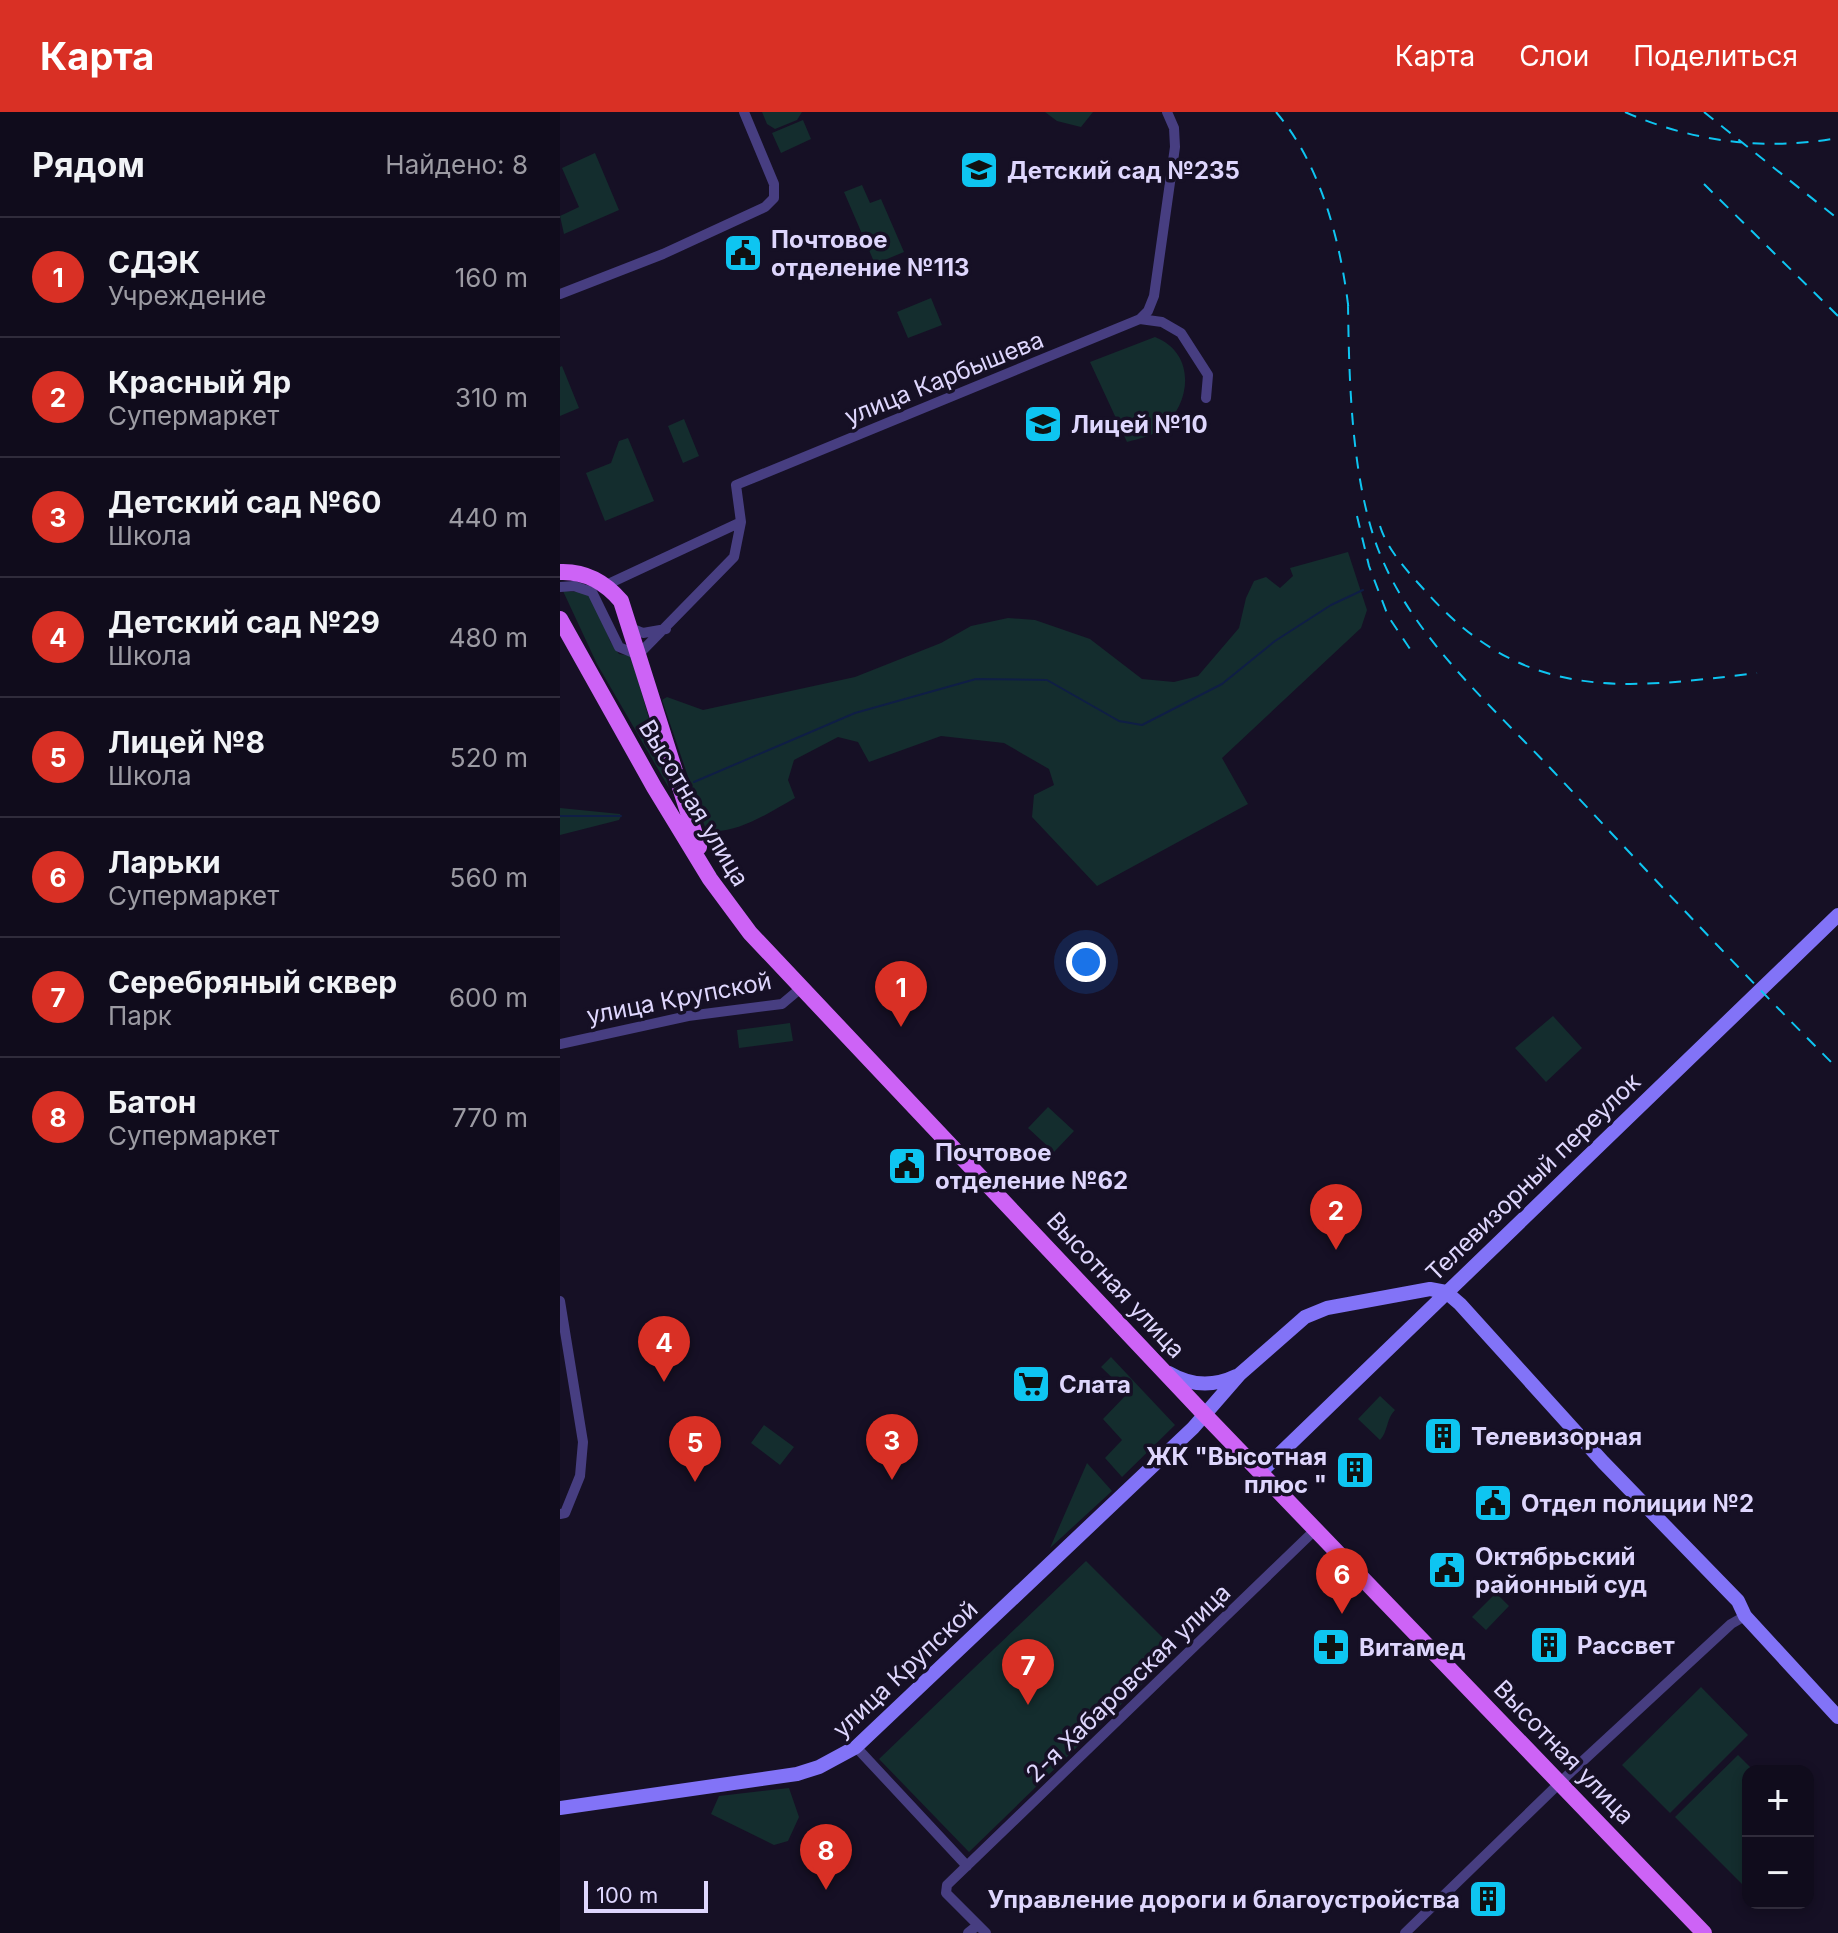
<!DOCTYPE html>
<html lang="ru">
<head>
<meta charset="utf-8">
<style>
	body { margin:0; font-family:Inter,sans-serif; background:#1e1a29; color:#f1f3f6 }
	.controls { position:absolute; right:24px; bottom:24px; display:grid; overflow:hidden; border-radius:16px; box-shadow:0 4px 12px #0003 }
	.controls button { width:72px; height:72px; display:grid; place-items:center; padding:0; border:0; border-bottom:2px solid #302c3b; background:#100c1c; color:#f1f3f6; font:40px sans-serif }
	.scale { position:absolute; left:24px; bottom:20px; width:124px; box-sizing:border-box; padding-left:8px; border:4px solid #ded6fd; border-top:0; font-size:22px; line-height:28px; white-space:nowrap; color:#ded6fd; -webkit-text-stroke:6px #161025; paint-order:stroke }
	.you { position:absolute; left:526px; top:850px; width:28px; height:28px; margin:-20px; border:6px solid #fff; border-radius:50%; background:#1a73e8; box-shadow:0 0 0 12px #1a73e833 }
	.badge { display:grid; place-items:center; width:52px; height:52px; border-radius:50%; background:#d93025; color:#fff; font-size:26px; font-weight:700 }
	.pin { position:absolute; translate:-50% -66px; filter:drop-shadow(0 2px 4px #0008) }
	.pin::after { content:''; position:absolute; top:42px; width:28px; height:24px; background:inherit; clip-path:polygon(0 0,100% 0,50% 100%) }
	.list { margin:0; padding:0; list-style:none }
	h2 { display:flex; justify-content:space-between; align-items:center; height:104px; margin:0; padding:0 32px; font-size:34px }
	h2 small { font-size:26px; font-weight:400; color:#9c9ba3 }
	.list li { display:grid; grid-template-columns:52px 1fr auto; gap:24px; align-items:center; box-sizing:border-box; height:120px; padding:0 32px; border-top:2px solid #302c3b }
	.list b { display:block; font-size:30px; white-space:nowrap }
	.list p { margin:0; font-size:26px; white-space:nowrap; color:#9c9ba3 }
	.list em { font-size:26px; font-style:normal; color:#9c9ba3 }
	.map { position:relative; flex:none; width:1278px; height:1821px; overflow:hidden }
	header { display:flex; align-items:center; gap:48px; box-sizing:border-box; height:112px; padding:0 40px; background:#d93025; color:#fff }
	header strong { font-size:38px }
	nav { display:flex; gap:44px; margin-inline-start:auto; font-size:28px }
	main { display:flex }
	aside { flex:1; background:#100c1c }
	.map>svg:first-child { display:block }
	.green { fill:#142d2e }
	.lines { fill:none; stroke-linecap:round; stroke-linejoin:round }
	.stream { stroke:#0f1e45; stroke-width:2 }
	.street { stroke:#473e81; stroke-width:10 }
	.secondary { stroke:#8273f7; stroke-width:14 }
	.primary { stroke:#cd63f6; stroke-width:16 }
	.rail { stroke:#0ec5f1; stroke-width:2; stroke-dasharray:12 10; stroke-linecap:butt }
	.labels { text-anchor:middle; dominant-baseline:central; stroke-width:7; stroke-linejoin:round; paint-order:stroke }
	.poi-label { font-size:24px; font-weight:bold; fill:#ded6fd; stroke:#161025; text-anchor:start }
	.street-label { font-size:24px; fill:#ded6fd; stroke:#161025 }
</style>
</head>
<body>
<header>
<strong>Карта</strong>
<nav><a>Карта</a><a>Слои</a><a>Поделиться</a></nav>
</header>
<main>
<aside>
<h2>Рядом<small>Найдено: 8</small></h2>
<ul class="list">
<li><span class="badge">1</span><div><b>СДЭК</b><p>Учреждение</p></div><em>160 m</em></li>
<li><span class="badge">2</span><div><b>Красный Яр</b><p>Супермаркет</p></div><em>310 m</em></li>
<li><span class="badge">3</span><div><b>Детский сад №60</b><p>Школа</p></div><em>440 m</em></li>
<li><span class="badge">4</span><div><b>Детский сад №29</b><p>Школа</p></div><em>480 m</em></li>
<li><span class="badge">5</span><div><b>Лицей №8</b><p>Школа</p></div><em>520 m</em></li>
<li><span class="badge">6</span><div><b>Ларьки</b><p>Супермаркет</p></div><em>560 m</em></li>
<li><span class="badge">7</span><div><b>Серебряный сквер</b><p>Парк</p></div><em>600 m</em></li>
<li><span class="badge">8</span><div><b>Батон</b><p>Супермаркет</p></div><em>770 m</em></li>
</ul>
</aside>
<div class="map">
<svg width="1278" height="1821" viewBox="0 0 1278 1821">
	<rect width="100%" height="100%" fill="#161025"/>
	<path class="green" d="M202 0H242L237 8 215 17 207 12Z
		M485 0H533L521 15 497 9Z
		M243 8 251 27 221 41 212 21Z
		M35 41 59 98 4 122 0 104 19 95 2 56Z
		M302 73 310 91 321 87 344 140 315 152 284 80Z
		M371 186 382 213 348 226 337 200Z
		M595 225C636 241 632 291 602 316 593 324 578 327 567 330L530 250Z
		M2 254 19 296 0 304V255Z
		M124 307 139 344 123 351 108 314Z
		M68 326 94 389 45 409 26 361 51 351 59 329Z
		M788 440 807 498 801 516 662 646 688 692 537 774 472 705 474 683 494 673 489 657 444 631 381 624 309 650 298 630 278 625 234 648 228 668 235 686C212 699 173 725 146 718L102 588 107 585 143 598 295 565 381 531 411 514 448 506 475 508 530 527 582 567 614 570 638 564 679 516 686 486 694 469 706 465 720 476 733 464 730 456Z
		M3 479 21 480 33 486 50 529 59 542 71 544 109 676 37 552Z
		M0 696 60 702 61 704 59 708 0 723Z
		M993 904 1022 936 986 970 955 936Z
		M230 911 233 929 179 936 177 918Z
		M488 995 514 1019 494 1040 468 1016Z
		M551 1245 615 1313 562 1365 545 1346 562 1328 543 1307 568 1281 541 1255Z
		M820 1284 835 1298C826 1307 828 1320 820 1328L798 1307Z
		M204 1313 234 1335 220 1353 191 1331Z
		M527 1351 552 1379 490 1436Z
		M526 1449 616 1539 409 1740 319 1647Z
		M936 1481 949 1494 926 1518 912 1505Z
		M1141 1575 1188 1623 1110 1701 1062 1653Z
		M1178 1643 1194 1659H1188V1778L1115 1705Z
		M229 1676 239 1705 228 1729 214 1733 151 1702 159 1684Z"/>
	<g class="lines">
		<path class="stream" d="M134 670 295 601 416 567 487 568 559 609 582 613 662 572 715 529 771 493 803 478
			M0 704H61"/>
		<path class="street" d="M0 182 103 142 205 95 214 86V72L184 0
			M580 207 602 210 621 221 648 263 646 286
			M46 473 181 410
			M0 475 14 474 32 480 59 535 78 543 174 445 181 410 176 373 580 207 588 199 594 184 615 35 614 16 607 0
			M71 516 83 521 106 517
			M0 932 128 904 222 892 241 876
			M0 1189 23 1330 20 1364 5 1401 0 1402
			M296 1635 407 1754
			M408 1821 418 1813
			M426 1821 386 1781 387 1773 756 1417
			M845 1821 1013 1658 1171 1512 1185 1504"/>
		<path class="secondary" d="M609 1261C631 1274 653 1275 676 1264
			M701 1360 1278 803
			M0 1696 237 1662 259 1655 296 1635 633 1316 680 1262 745 1205 767 1196 870 1177 886 1180 900 1192 1043 1350 1178 1489 1185 1504 1278 1605"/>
		<path class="primary" d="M0 460C26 459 45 470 61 489L139 735
			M0 507 94 675 150 767 190 821 645 1303 1144 1821"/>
		<path class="rail" d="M716 0C762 54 781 132 789 200
			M1065 0C1133 30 1204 39 1278 26
			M1144 0 1278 107
			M1144 72 1278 204
			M788 191C789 267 791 365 818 437 852 525 929 591 993 659 1087 759 1181 860 1278 957
			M797 404 809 454 828 504 852 540
			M820 414C828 440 851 463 869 483 967 591 1066 577 1197 561"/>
	</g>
	<defs>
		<g id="school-square" transform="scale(2)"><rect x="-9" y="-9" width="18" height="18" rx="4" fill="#0ec5f1" stroke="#161025"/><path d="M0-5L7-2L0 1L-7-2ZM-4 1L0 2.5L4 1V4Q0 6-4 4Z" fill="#111"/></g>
		<g id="civic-square" transform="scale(2)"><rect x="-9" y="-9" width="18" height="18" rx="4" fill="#0ec5f1" stroke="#161025"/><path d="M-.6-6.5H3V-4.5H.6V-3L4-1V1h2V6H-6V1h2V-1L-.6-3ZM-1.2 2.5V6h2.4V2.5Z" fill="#111"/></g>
		<g id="supermarket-square" transform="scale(2)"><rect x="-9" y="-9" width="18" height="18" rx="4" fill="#0ec5f1" stroke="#161025"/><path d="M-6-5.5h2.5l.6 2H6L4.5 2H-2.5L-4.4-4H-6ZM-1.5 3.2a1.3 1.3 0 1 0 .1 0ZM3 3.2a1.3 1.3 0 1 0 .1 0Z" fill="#111"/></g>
		<g id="building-square" transform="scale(2)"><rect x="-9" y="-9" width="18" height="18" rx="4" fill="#0ec5f1" stroke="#161025"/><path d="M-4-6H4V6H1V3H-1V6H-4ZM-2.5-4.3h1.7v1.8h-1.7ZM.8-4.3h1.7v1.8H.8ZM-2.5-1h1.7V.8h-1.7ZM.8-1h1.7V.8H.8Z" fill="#111"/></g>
		<g id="pharmacy-square" transform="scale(2)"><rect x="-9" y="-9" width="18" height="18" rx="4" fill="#0ec5f1" stroke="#161025"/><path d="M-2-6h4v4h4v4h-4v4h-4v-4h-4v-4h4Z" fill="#111"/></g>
	</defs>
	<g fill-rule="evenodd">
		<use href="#school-square" x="419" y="58"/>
		<use href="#civic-square" x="183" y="141"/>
		<use href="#school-square" x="483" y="312"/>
		<use href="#civic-square" x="347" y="1054"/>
		<use href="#supermarket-square" x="471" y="1272"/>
		<use href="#building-square" x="883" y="1324"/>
		<use href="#building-square" x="795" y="1358"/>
		<use href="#civic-square" x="933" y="1391"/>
		<use href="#civic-square" x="887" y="1458"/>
		<use href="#building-square" x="989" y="1533"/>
		<use href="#pharmacy-square" x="771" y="1535"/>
		<use href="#building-square" x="928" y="1787"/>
	</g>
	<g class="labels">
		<g class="poi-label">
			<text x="447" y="58">Детский сад №235</text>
			<text x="211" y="127">Почтовое<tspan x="211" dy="28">отделение №113</tspan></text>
			<text x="511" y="312">Лицей №10</text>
			<text x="375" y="1040">Почтовое<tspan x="375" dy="28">отделение №62</tspan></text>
			<text x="499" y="1272">Слата</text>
			<text x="911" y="1324">Телевизорная</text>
			<text x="767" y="1344" text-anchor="end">ЖК "Высотная<tspan x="767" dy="28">плюс "</tspan></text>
			<text x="961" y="1391">Отдел полиции №2</text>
			<text x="915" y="1444">Октябрьский<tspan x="915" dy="28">районный суд</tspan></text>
			<text x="1017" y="1533">Рассвет</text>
			<text x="799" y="1535">Витамед</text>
			<text x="900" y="1787" text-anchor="end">Управление дороги и благоустройства</text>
		</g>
		<g class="street-label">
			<text transform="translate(384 266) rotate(-22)">улица Карбышева</text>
			<text transform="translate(134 691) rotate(59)">Высотная улица</text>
			<text transform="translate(119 886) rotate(-11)">улица Крупской</text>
			<text transform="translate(973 1065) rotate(-44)">Телевизорный переулок</text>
			<text transform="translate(556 1173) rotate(47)">Высотная улица</text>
			<text transform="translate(345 1557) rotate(-43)">улица Крупской</text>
			<text transform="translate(568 1571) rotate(-44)">2-я Хабаровская улица</text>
			<text transform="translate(1004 1640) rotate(46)">Высотная улица</text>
		</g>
	</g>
</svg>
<div class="controls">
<button>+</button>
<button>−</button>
</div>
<div class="scale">100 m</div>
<div class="you"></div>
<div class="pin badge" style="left:341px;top:915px">1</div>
<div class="pin badge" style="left:776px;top:1138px">2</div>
<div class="pin badge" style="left:332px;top:1368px">3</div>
<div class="pin badge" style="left:104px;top:1270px">4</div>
<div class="pin badge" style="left:135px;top:1370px">5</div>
<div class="pin badge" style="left:782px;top:1502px">6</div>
<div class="pin badge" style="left:468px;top:1593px">7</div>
<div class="pin badge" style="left:266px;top:1778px">8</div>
</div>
</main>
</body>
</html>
